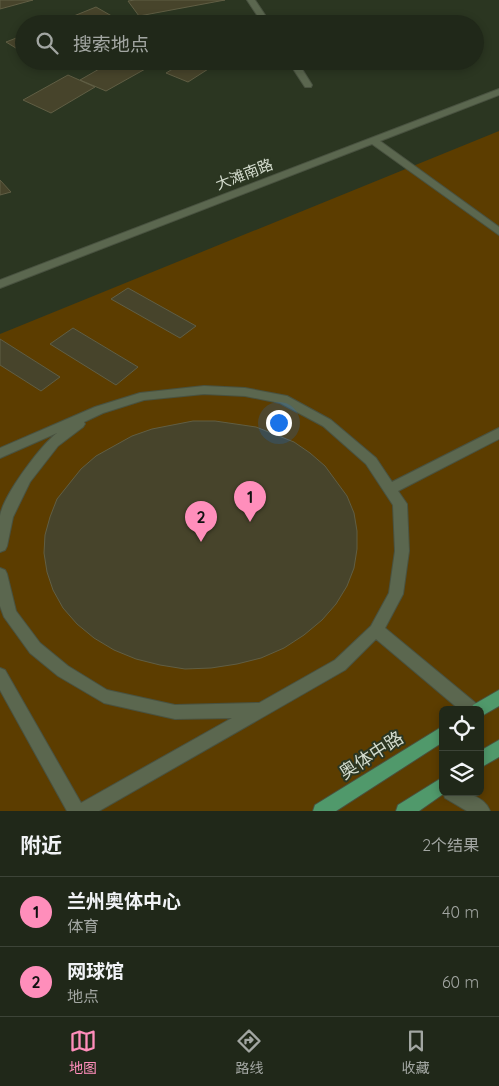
<!DOCTYPE html>
<html lang="zh">
<head>
<meta charset="utf-8">
<style>
	body { margin:0; font-family:Quicksand,"Noto Sans SC",sans-serif; background:#283022; color:#f1f3f6 }
	.controls { position:absolute; right:15px; bottom:15px; display:grid; overflow:hidden; border-radius:8px; box-shadow:0 2px 8px #0003 }
	.controls button { width:45px; height:45px; display:grid; place-items:center; padding:0; border:0; border-bottom:1px solid #3d4438; background:#202819; color:#f1f3f6; font:25px sans-serif }
	.you { position:absolute; left:278px; top:422px; width:18px; height:18px; margin:-12px; border:4px solid #fff; border-radius:50%; background:#1a73e8; box-shadow:0 0 0 8px #1a73e833 }
	.badge { display:grid; place-items:center; width:32px; height:32px; border-radius:50%; background:#ff8ebb; color:#111; font-size:16px; font-weight:700 }
	.pin { position:absolute; translate:-50% -41px; filter:drop-shadow(0 1px 2px #0008) }
	.pin::after { content:''; position:absolute; top:26px; width:18px; height:15px; background:inherit; clip-path:polygon(0 0,100% 0,50% 100%) }
	.list { margin:0; padding:0; list-style:none }
	h2 { display:flex; justify-content:space-between; align-items:center; height:65px; margin:0; padding:0 20px; font-size:21px }
	h2 small { font-size:16px; font-weight:400; color:#a2a6a2 }
	.list li { display:grid; grid-template-columns:32px 1fr auto; gap:15px; align-items:center; box-sizing:border-box; height:70px; padding:0 20px; border-top:1px solid #3d4438 }
	.list b { display:block; font-size:19px; white-space:nowrap }
	.list p { margin:0; font-size:16px; white-space:nowrap; color:#a2a6a2 }
	.list em { font-size:16px; font-style:normal; color:#a2a6a2 }
	.icon { flex:none; width:28px; height:28px; fill:none; stroke:currentColor; stroke-width:2; stroke-linecap:round; stroke-linejoin:round }
	.map { position:relative; flex:none; width:499px; height:811px; overflow:hidden }
	.search { position:absolute; background:#202819; box-shadow:0 2px 8px #0003; left:15px; right:15px; top:15px; height:55px; display:flex; align-items:center; gap:12px; box-sizing:border-box; padding:0 18px; border-radius:28px; color:#a2a6a2; font-size:19px }
	.sheet { height:205px; background:#202819 }
	nav { display:flex; justify-content:space-around; align-items:center; box-sizing:border-box; height:70px; border-top:1px solid #3d4438; background:#202819; font-size:14px; color:#a2a6a2 }
	nav a { display:grid; justify-items:center; gap:2px }
	nav .on { color:#ff8ebb }
	.map>svg:first-child { display:block }
	.green { fill:#5c3d00; fill-rule:evenodd }
	.building { fill:#47442b; stroke:#605e44 }
	.lines { fill:none; stroke-linecap:round; stroke-linejoin:round }
	.minor-casing { stroke:#495240; stroke-width:2 }
	.major-casing { stroke:#495240; stroke-width:2 }
	.minor { fill:#5b674f; fill-rule:evenodd }
	.major { fill:#50996b; fill-rule:evenodd }
	.labels { text-anchor:middle; dominant-baseline:central; stroke-width:4; stroke-linejoin:round; paint-order:stroke }
	.street-label { font-size:15px; fill:#d3dbcd; stroke:#2b3621 }
	.near-street-label { font-size:18px; fill:#d3dbcd; stroke:#2b3621 }
</style>
</head>
<body>
<div class="map">
<svg width="499" height="811" viewBox="0 0 499 811">
	<rect width="100%" height="100%" fill="#2b3621"/>
	<path class="green" d="M499 131V811H0V334ZM443 710H480V792H443Z"/>
	<path class="building" d="M0 0H33L0 9Z
		M135 0H225L139 16 128 1Z
		M96 7 117 19 105 24H54Z
		M24 35V53L6 42Z
		M113 61H131L147 68 106 91 80 80Z
		M186 61H209L216 64 188 82 166 73Z
		M209 61H239L227 68Z
		M68 75 95 87 51 113 23 100Z
		M0 180 11 192 0 195Z
		M128 288 196 326 180 338 111 299Z
		M73 328 138 367 116 385 50 344Z
		M0 339 60 377 41 391 0 365Z
		M193 421H215L256 427 294 442 310 453 325 466 347 496 354 513 357 531V549L354 568 347 586 336 604 322 620 304 635 284 648 261 658 237 664 211 668 185 669 160 665 136 659 114 650 94 638 77 624 63 608 53 590 47 572 44 553 45 535 50 517 57 499 81 469 96 456 132 436 152 429Z"/>
	<g class="lines">
		<g class="minor-casing">
			<path id="minor" d="M247 0H255L271 24H263Z
				M288 61H297L312 85 311 87H305Z
				M499 89V95L380 141 499 227V235L372 144 0 288V280Z
				M204 386 245 388 287 396 331 420 376 458 392 482 499 428V439L398 491 407 504 409 551 403 594 385 628 478 705 480 710H460L376 639 345 670 99 811H67L0 690V668L5 670 81 803 232 718 175 719 104 703 58 676 30 653 4 617 0 606V568L5 570 7 574 16 611 40 643 68 666 107 690 175 705 259 703 335 660 371 626 389 593 395 551 393 505 366 464 323 426 280 403 245 396 204 394 144 400 103 413 84 422 85 424 83 427 58 446 30 482 13 517 7 546 5 550 0 552C0 540 0 527 0 516 3 496 40 446 57 433L0 458V448L95 407 140 393Z
				M443 792C460 792 483 793 490 811H467L445 798Z"/>
		</g>
		<g class="major-casing">
			<path id="major" d="M499 690V706L480 717V710H471L473 705Z
				M443 726V742L336 811H313L315 805Z
				M499 740V757L480 768V751Z
				M443 777V792H446L419 811H396L398 805Z"/>
		</g>
		<use href="#minor" class="minor"/>
		<use href="#major" class="major"/>
	</g>
	<g class="labels">
		<g class="street-label">
			<text transform="translate(244 174) rotate(-21)">大滩南路</text>
		</g>
		<g class="near-street-label">
			<text transform="translate(371 755) rotate(-33)">奥体中路</text>
		</g>
	</g>
</svg>
<div class="controls">
<button><svg class="icon" aria-label="locate" viewBox="0 0 24 24"><circle cx="12" cy="12" r="6"/><path d="M12 2v4M12 18v4M2 12h4M18 12h4"/></svg></button>
<button><svg class="icon" aria-label="layers" viewBox="0 0 24 24"><path d="M12 4l9 5-9 5-9-5zM3 14l9 5 9-5"/></svg></button>
</div>
<div class="you"></div>
<div class="pin badge" style="left:250px;top:522px">1</div>
<div class="pin badge" style="left:201px;top:542px">2</div>
<div class="search"><svg class="icon" aria-label="search" viewBox="0 0 24 24"><circle cx="10" cy="10" r="6"/><path d="M15 15l6 6"/></svg>搜索地点</div>
</div>
<section class="sheet">
<h2>附近<small>2个结果</small></h2>
<ul class="list">
<li><span class="badge">1</span><div><b>兰州奥体中心</b><p>体育</p></div><em>40 m</em></li>
<li><span class="badge">2</span><div><b>网球馆</b><p>地点</p></div><em>60 m</em></li>
</ul>
</section>
<nav>
<a class="on"><svg class="icon" aria-label="map" viewBox="0 0 24 24"><path d="M3 6l6-2 6 2 6-2v14l-6 2-6-2-6 2zM9 4v14M15 6v14"/></svg>地图</a>
<a><svg class="icon" aria-label="directions" viewBox="0 0 24 24"><path d="M12 3l9 9-9 9-9-9zM9 14v-3h6M13 9l2 2-2 2"/></svg>路线</a>
<a><svg class="icon" aria-label="saved" viewBox="0 0 24 24"><path d="M7 4h10v16l-5-4-5 4z"/></svg>收藏</a>
</nav>
</body>
</html>
